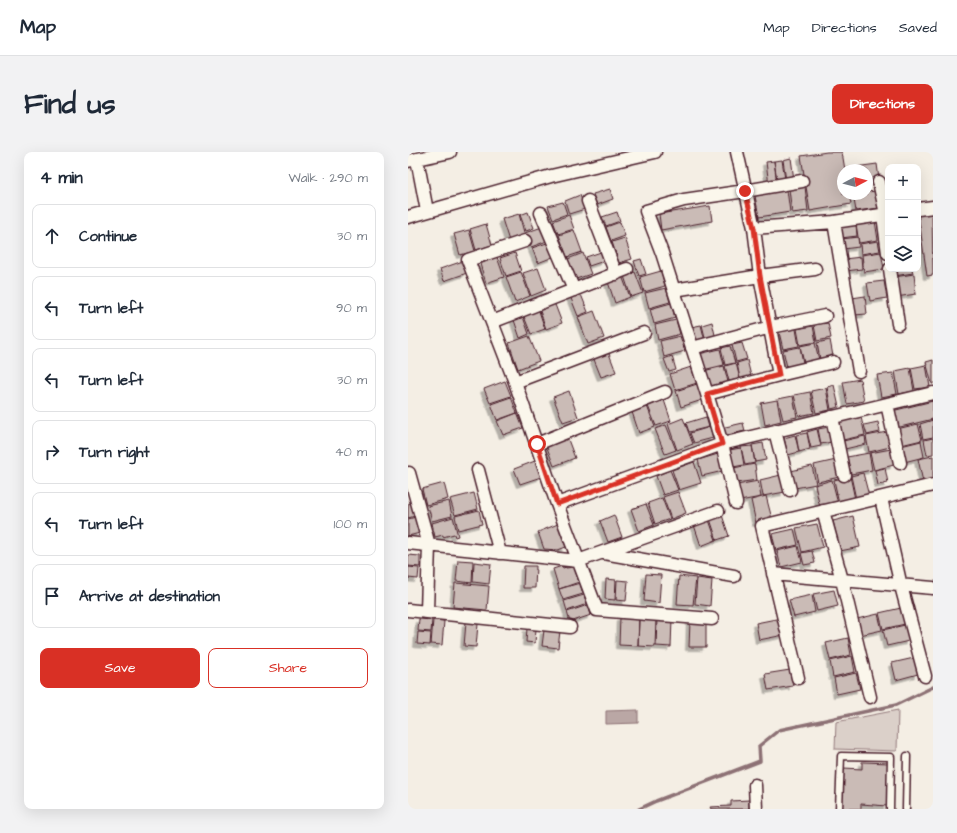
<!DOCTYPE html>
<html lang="en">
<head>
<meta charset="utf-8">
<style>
	body { margin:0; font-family:"Architects Daughter",sans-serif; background:#f2f2f3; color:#1f2937 }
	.controls { position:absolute; right:12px; top:12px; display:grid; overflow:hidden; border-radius:8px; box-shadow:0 4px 16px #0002 }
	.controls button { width:36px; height:36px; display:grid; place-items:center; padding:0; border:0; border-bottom:1px solid #e0e1e3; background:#fff; color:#1f2937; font:20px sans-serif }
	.compass { position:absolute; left:429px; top:12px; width:36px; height:36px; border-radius:50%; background:#fff; box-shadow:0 4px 16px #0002; rotate:83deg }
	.stop { position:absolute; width:12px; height:12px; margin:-9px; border:3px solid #d93025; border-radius:50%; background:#fff }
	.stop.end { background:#d93025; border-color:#fff; box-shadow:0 1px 4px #0008 }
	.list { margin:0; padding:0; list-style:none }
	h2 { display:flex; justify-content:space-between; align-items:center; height:52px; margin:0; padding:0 16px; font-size:17px }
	h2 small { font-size:13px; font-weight:400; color:#747a83 }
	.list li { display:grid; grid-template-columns:26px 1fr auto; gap:12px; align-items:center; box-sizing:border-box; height:64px; margin:0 8px 8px; padding:0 8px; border:1px solid #e0e1e3; border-radius:8px }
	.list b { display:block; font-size:15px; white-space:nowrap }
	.list em { font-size:13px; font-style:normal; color:#747a83 }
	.actions { display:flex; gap:8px; padding:12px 16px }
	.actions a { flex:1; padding:9px 0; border:1px solid #d93025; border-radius:8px; text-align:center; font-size:14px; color:#d93025 }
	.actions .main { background:#d93025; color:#fff }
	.icon { flex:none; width:22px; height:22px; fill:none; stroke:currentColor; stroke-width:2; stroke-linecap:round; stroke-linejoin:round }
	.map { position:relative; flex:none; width:525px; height:657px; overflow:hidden; border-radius:8px }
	header { display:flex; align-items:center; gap:24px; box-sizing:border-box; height:56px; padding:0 20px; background:#fff; border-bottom:1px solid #e0e1e3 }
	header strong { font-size:19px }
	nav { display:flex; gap:22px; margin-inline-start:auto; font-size:14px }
	.intro { display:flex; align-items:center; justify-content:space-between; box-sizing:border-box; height:96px; padding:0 24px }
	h1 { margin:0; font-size:28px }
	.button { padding:10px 18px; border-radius:8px; background:#d93025; color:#fff; font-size:14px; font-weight:700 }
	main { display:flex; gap:24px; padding:0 24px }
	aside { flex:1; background:#fff; border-radius:8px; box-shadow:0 4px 16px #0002 }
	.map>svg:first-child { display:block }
	.green { fill:#dbd0c9; stroke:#92787a }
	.water { fill:#baa7a5; stroke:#8d7174 }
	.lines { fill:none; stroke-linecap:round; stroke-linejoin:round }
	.stream { stroke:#8d7174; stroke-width:3.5 }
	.building { fill:#cabbb6; stroke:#4a1f2b; filter:url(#shadow) }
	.lane-casing { stroke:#4a1f2b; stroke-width:9 }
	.street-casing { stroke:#4a1f2b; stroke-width:15 }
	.lane { stroke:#fbf7ec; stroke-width:6 }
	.street { stroke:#fbf7ec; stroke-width:12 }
	.route { stroke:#d93025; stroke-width:5 }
</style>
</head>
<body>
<header>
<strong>Map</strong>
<nav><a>Map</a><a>Directions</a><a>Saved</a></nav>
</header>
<div class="intro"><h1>Find us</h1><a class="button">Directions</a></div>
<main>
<aside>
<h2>4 min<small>Walk · 290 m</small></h2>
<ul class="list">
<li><svg class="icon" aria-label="ahead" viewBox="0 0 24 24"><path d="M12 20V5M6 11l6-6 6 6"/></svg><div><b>Continue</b></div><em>30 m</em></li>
<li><svg class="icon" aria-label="left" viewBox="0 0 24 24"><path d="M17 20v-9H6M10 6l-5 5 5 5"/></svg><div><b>Turn left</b></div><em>90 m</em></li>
<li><svg class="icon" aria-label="left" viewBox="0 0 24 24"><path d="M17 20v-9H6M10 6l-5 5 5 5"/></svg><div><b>Turn left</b></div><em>30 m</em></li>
<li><svg class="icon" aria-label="right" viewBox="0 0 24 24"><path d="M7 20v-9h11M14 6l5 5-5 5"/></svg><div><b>Turn right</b></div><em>40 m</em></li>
<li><svg class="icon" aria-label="left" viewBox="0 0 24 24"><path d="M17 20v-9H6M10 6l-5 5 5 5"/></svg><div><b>Turn left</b></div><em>100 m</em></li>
<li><svg class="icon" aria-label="arrive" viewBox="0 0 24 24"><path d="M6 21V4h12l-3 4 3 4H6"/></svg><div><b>Arrive at destination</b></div></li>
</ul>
<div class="actions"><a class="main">Save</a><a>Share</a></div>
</aside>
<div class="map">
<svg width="525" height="657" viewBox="0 0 525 657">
	<defs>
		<filter id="shadow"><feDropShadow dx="-3.5" dy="3.5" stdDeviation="0" flood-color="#0004"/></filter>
	</defs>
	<rect width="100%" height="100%" fill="#f4eee4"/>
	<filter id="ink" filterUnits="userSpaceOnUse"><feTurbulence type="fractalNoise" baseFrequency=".025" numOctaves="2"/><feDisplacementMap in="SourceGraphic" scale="8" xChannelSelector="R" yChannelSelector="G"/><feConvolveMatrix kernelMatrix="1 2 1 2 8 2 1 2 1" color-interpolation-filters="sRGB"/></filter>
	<g filter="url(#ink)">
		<path class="green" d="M490 558 489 599 427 597 428 570Z"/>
		<path class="water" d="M230 558V571L198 572V559Z"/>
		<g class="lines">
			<path class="stream" d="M231 657 248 649 352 609 351 594 371 578 488 553 525 535"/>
		</g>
		<path class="building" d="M419 0H434L437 18H435V42H441L443 52 402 59 393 4Z
			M383 6 386 28 378 29 375 8Z
			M374 8 377 27 369 28 366 9Z
			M366 9 369 32 361 33 358 10Z
			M469 12 471 27 459 30V18H441L440 16Z
			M397 35 400 59 384 61 381 37Z
			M202 37 205 47 189 53 185 42Z
			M379 38 382 60 351 65 347 44Z
			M469 39 472 56 448 59 445 42H459V40Z
			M172 43 177 57 161 62 157 49Z
			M155 50 159 62 145 67 140 54Z
			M302 54 304 69 253 78 251 62Z
			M524 59 525 123 519 124 510 61Z
			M120 60 126 76 118 79 112 63Z
			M209 60 212 69 198 74 194 65Z
			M111 62 117 84 101 89 94 67Z
			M161 63 166 77 150 82 145 69Z
			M467 69 470 88 451 91 448 72Z
			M212 70 217 84 203 89 198 75Z
			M78 72 84 93 68 98 62 77Z
			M448 72 449 84 433 86 432 74Z
			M134 75 139 89 123 95 117 81Z
			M61 78 67 99 52 103 46 82Z
			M166 78 174 100 159 105 151 83Z
			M450 85 451 95 435 97 434 87Z
			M217 86 224 107 211 111 204 90Z
			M470 89 472 99 453 102 452 92Z
			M139 91 145 105 130 111 124 96Z
			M193 100 196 109 181 114 178 105Z
			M473 100 476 117 456 120 454 103Z
			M107 101 113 119 98 124 92 106Z
			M175 101 183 122 168 127 160 107Z
			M89 105 96 125 78 131 72 112Z
			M453 105 454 117 438 119 436 107Z
			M233 107 238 122 231 124 226 109Z
			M55 109 59 121 36 129 32 117Z
			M130 116 138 138 123 144 115 121Z
			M485 117H504L505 121 486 124Z
			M253 119 257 134 236 140 232 125Z
			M113 120 122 144 107 150 98 125Z
			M227 120 235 141 223 145 216 124Z
			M506 122 508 142 488 145 486 125Z
			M214 124 222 145 207 151 200 130Z
			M476 129 479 146 462 149 459 131Z
			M258 136 262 150 241 156 237 141Z
			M172 140 180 160 170 164 162 144Z
			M457 144 459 162 446 163 444 146Z
			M146 150 154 171 138 177 131 156Z
			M263 151 267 166 246 172 242 157Z
			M130 156 137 177 123 182 115 162Z
			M186 159 196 186 180 192 170 165Z
			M114 162 121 182 112 186 105 165Z
			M268 168 272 182 250 188 247 173Z
			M304 170 308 187 298 189 294 173Z
			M420 171 423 186 409 189 406 173Z
			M293 173 297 189 287 191 283 175Z
			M405 174 408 190 392 193 389 177Z
			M388 177 391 194 375 197 371 180Z
			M121 184 131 209 110 217 101 191Z
			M272 184 277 199 256 205 252 189Z
			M422 188 425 204 412 207 409 191Z
			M334 191 339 207 328 210 324 193Z
			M407 191 411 208 396 211 392 194Z
			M322 194 327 211 317 213 313 196Z
			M392 195 395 211 379 215 375 198Z
			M312 197 316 213 295 218 291 202Z
			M200 199 208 220 193 225 185 205Z
			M264 204 268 218 261 220 256 207Z
			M339 208 343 224 332 227 329 211Z
			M525 208V232H524L518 210Z
			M328 211 332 227 321 229 317 214Z
			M518 213 522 235 507 237 503 216Z
			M316 214 320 230 299 235 295 219Z
			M283 215 289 231 267 238 262 222Z
			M502 216 506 239 491 242 487 219Z
			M485 221 489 242 473 245 469 223Z
			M452 227 456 249 439 252 435 230Z
			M97 229 103 244 82 251 76 237Z
			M289 232 294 248 273 255 268 239Z
			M426 233 431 255 423 257 419 235Z
			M418 236 422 258 408 261 403 239Z
			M161 239 170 265 155 270 145 245Z
			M402 240 406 261 391 264 386 243Z
			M385 244 389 265 375 268 370 247Z
			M103 245 109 261 89 268 83 252Z
			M256 248 263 269 248 274 240 254Z
			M369 248 373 269 357 273 353 251Z
			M525 249V267L488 276 484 259Z
			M239 254 247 275 231 281 224 260Z
			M109 261 115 276 95 283 89 269Z
			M298 265 301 275 281 280 278 271Z
			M453 265 457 283 435 288 431 270Z
			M275 266 285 292 269 298 260 272Z
			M525 268V285L515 287 512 272Z
			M470 270 472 280 459 283 456 273Z
			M335 271 337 279 315 284 313 276Z
			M510 272 514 288 493 293 489 277Z
			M258 273 268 298 257 302 247 277Z
			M302 275 305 286 286 291 282 281Z
			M421 275 424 290 413 292 410 277Z
			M409 277 413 294 403 296 399 280Z
			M479 280 482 295 461 300 458 284Z
			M399 281 402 297 391 300 388 283Z
			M387 283 391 300 380 303 376 286Z
			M457 284 458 292 437 297 435 289Z
			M159 285 167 306 146 314 138 293Z
			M525 286V302L519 303 516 288Z
			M513 289 516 305 496 310 493 294Z
			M355 291 358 308 347 310 344 293Z
			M344 294 347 311 337 313 333 295Z
			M333 296 336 313 325 315 321 298Z
			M483 297 486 313 466 318 462 301Z
			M461 301 464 318 443 322 439 305Z
			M310 302 315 319 294 324 290 308Z
			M525 304V328L515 330 510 307Z
			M428 308 431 325 410 330 406 313Z
			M127 309 133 325 112 332 106 317Z
			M286 310 293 331 271 338 264 318Z
			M347 312 349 328 328 331 325 316Z
			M404 314 408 332 387 336 383 319Z
			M477 316 480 331 470 333 467 318Z
			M262 318 270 338 255 343 248 324Z
			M455 321 461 344 448 347 443 324Z
			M373 323 377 340 355 344 352 328Z
			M442 324 447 347 431 351 426 328Z
			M424 328 430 351 412 356 407 333Z
			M350 329 353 345 332 349 329 333Z
			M36 331 40 347 18 353 14 337Z
			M270 340 278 361 263 367 255 345Z
			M66 341 70 357 47 363 42 347Z
			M358 344 364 367 348 371 343 348Z
			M254 346 262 367 247 372 240 351Z
			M41 349 44 364 24 369 20 354Z
			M4 351 7 364 0 366V352Z
			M238 352 246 373 231 379 223 357Z
			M71 358 74 372 50 378 47 364Z
			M206 363 214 385 200 390 192 369Z
			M314 363 321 384 309 388 302 367Z
			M445 364 452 395 432 399 425 369Z
			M8 365 12 381 0 384V367Z
			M45 365 50 384 47 385 46 382 35 385V383L27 385 24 371Z
			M301 368 308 388 293 394 286 373Z
			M150 372 158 395 150 398 136 397 130 380Z
			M409 372 415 395 394 400 388 376Z
			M386 377 390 393 368 398 364 382Z
			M390 394 394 410 373 415 369 399Z
			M404 399 407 411 396 413 393 401Z
			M0 403 12 404V415L0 414Z
			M50 408 65 409 64 431 48 429Z
			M66 410 83 412 81 432 65 430Z
			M116 414H128L127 436H115Z
			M154 414 155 416 158 415V416L166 415 171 430 151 437 145 417Z
			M0 415 11 416 10 427 0 426Z
			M238 422 253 423 251 451 236 449Z
			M271 424 288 426 285 453 269 452Z
			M289 426 304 428 302 454 287 452Z
			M198 427 208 428 207 448 197 447Z
			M209 428 220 429 218 449 208 448Z
			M47 431 81 434 79 458 45 455Z
			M172 431 175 442 155 448 151 437Z
			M426 438 430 454 409 459 405 442Z
			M176 443 179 452 159 459 156 449Z
			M404 443 407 460 386 465 381 448Z
			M180 453 183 463 162 470 159 460Z
			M493 456 497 472 475 477 471 461Z
			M470 462 474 478 452 483 449 467Z
			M212 465 231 466 230 494 211 493Z
			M231 466H248L247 495 230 494Z
			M373 466 376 483 351 488 348 471Z
			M11 467 24 468 23 480 10 479Z
			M249 467H264L263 495 248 494Z
			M25 468 36 469 34 493 23 492Z
			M282 469H298V495H281Z
			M58 470 70 472 68 495 56 494Z
			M497 473 501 489 479 494 475 478Z
			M119 476 128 477 127 491 118 490Z
			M136 478 152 479 150 496 134 494Z
			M10 480 23 481 22 493 9 492Z
			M440 486 443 503 422 508 418 491Z
			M444 504 447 520 425 525 422 509Z
			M506 506 510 522 488 528 484 511Z
			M382 518 385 534 360 538 357 522Z
			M448 521 452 537 429 542 426 526Z
			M454 610 481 611 479 654 453 652V657H434L436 616 454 617Z
			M341 648V657H303L302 655 323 654V649Z"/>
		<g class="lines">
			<g class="lane-casing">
				<path id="lane" d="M431 657 433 604 483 605 482 657
					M498 657 499 604"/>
			</g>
			<g class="street-casing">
				<path id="street" d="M329 0 346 76 352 124 371 223
					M9 7 19 59
					M0 9 42 0
					M471 30 478 62
					M180 49 208 122
					M510 57 525 55
					M133 61 166 138
					M475 63 480 101
					M0 65 143 24 247 0
					M426 70 451 219
					M346 76 426 70 480 62
					M117 89 60 108 107 230 149 352
					M482 117 490 172
					M266 138 352 124 407 117
					M84 170 219 117
					M284 196 363 175 417 164
					M107 230 236 181
					M299 242 371 223 425 210
					M479 252 492 311
					M424 265 436 323
					M367 279 382 338
					M129 292 257 240
					M70 318 92 401
					M1 321 21 393 19 459
					M473 346 493 434 517 524
					M328 351 314 292 299 242 254 101 238 59 276 48 337 39 394 29
					M415 359 434 428 462 545
					M0 391 170 409 310 359
					M196 401 326 424
					M365 422 525 436
					M0 458 162 475
					M304 467 189 458 149 352 314 292 525 241
					M390 526 354 374 525 333
					M347 633 348 657"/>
			</g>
			<use href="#lane" class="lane"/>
			<use href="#street" class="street"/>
		</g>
	</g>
	<g class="lines" filter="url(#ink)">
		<path class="route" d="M129 292 149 352 314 292 299 242 371 223 352 124 346 76 337 39"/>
	</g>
</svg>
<div class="controls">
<button>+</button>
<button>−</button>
<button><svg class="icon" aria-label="layers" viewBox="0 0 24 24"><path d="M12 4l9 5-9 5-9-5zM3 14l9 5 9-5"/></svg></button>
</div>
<svg class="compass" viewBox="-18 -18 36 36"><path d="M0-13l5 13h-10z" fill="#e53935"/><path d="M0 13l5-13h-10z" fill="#747a83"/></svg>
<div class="stop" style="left:129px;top:292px"></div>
<div class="stop end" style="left:337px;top:39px"></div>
</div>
</main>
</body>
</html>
